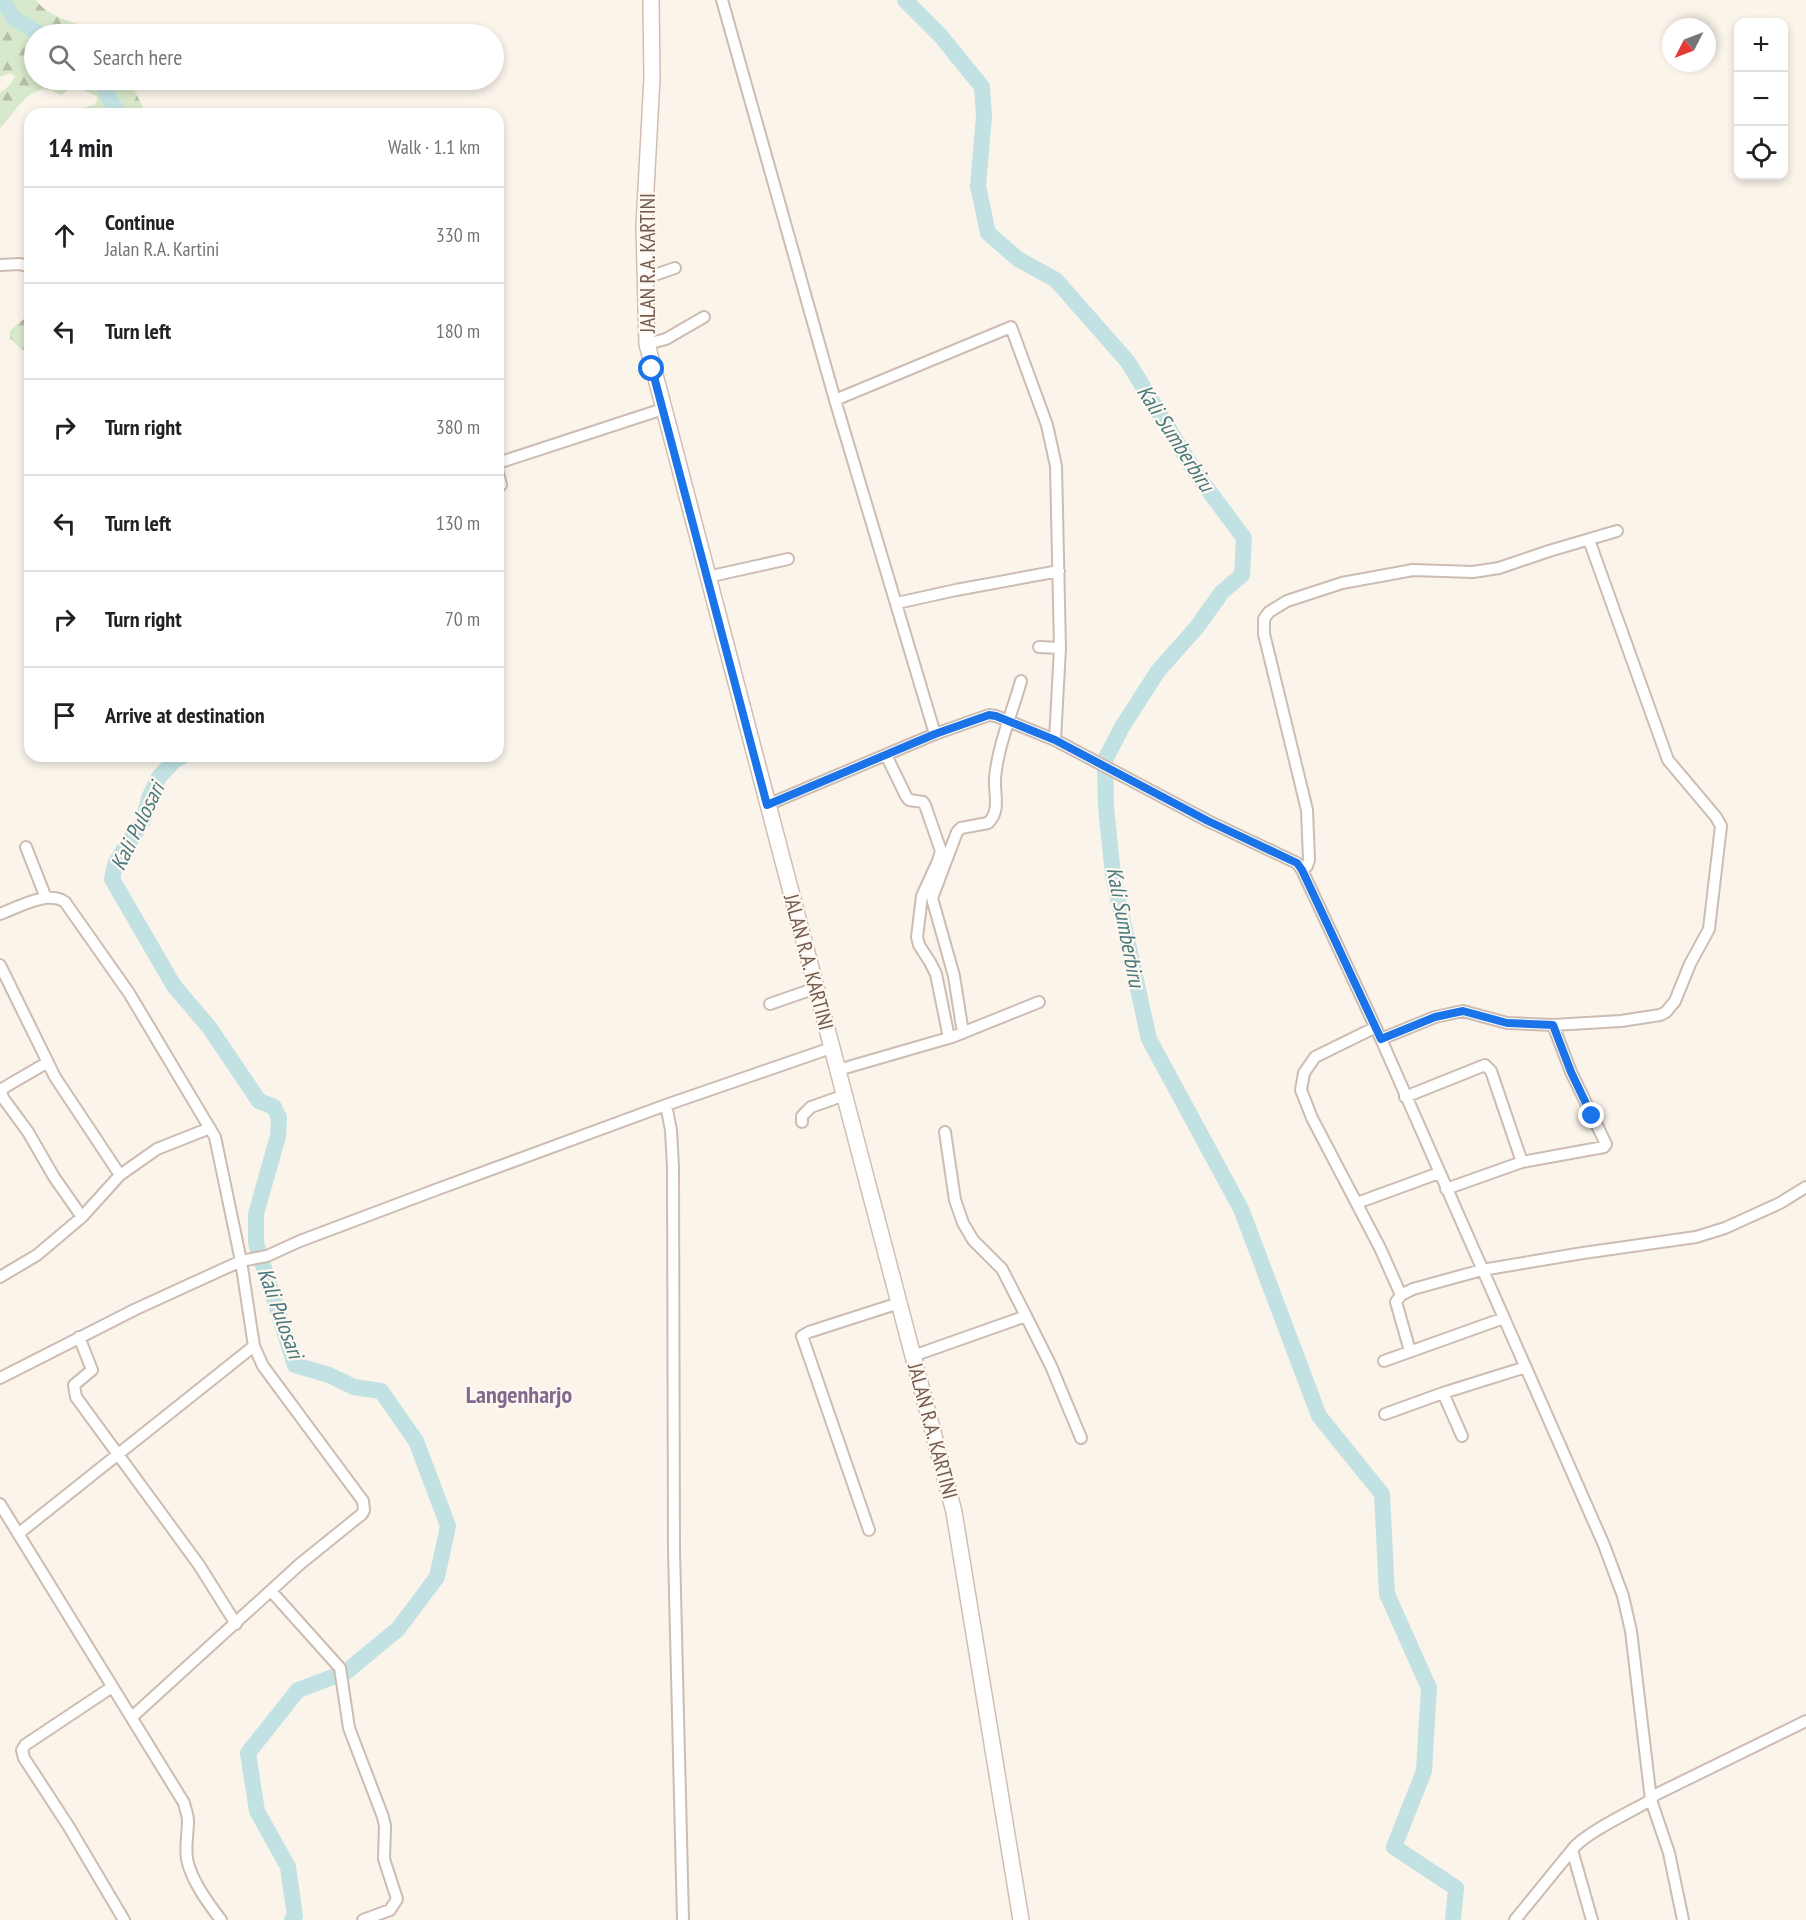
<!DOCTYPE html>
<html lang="en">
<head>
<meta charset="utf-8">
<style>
	body { margin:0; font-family:"PT Sans Narrow",sans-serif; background:#f2f2f2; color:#202124 }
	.controls { position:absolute; right:18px; top:18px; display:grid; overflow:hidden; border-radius:12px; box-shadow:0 3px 9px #0003 }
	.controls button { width:54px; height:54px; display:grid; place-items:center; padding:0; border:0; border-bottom:2px solid #e0e0e0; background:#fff; color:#202124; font:30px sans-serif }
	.compass { position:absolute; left:1662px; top:18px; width:54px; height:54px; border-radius:50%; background:#fff; box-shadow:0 3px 9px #0003; rotate:228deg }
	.stop { position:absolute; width:18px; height:18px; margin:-14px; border:4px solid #1a73e8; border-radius:50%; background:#fff }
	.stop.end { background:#1a73e8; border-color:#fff; box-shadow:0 2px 6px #0008 }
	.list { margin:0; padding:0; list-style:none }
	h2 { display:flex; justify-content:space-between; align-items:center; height:78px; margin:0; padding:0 24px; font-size:26px }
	h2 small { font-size:20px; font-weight:400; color:#757577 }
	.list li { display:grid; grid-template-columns:39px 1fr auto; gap:18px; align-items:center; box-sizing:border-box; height:96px; padding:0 24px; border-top:2px solid #e0e0e0 }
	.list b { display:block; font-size:22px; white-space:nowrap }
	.list p { margin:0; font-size:20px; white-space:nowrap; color:#757577 }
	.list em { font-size:20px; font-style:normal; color:#757577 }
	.icon { flex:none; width:33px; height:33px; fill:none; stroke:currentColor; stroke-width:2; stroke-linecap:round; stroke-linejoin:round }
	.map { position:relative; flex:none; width:1806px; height:1920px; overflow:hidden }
	.search { position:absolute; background:#fff; box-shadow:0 3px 9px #0003; left:24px; top:24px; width:480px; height:66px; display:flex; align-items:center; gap:15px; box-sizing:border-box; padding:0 21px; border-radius:33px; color:#757577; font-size:22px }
	.panel { position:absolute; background:#fff; box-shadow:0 3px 9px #0003; left:24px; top:108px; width:480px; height:654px; border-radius:18px }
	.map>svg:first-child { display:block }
	.forest { fill:url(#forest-firs) }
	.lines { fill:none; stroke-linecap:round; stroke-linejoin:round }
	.river { stroke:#c1e1e3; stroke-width:16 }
	.street-casing { stroke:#cdbcb2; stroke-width:14 }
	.secondary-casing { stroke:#d1beb2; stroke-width:18 }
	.street { stroke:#fff; stroke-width:10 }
	.secondary { stroke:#fff; stroke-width:15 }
	.route { stroke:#1a73e8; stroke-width:8 }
	.labels { text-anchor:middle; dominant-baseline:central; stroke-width:4.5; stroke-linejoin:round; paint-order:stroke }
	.street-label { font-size:21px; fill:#745b50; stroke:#fef8f1 }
	.water-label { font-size:22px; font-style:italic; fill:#48797f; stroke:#fef8f1 }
	.quarter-label { font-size:24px; font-weight:bold; fill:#80688f; stroke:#fef8f1 }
</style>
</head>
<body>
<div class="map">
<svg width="1806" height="1920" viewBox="0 0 1806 1920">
	<defs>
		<pattern id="forest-firs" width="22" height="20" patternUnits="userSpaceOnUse" patternTransform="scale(1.5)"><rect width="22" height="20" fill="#d8e8ca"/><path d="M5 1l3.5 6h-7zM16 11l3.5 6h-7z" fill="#b4bfa6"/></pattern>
	</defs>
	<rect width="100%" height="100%" fill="#fbf4eb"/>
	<path class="forest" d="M0 0H36C50 20 79 21 99 34H34V80H129L145 111 151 114H59L94 105 98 99 96 96 74 85 62 95C57 94 53 91 49 90 28 85 12 117 0 128V93L10 85 15 76 10 73 0 77Z
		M30 315V347L22 350 10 338V331L17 324Z"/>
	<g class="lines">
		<path class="river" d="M2 0 14 18 40 34
			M905 0 940 35 982 87 984 116 978 186 988 233 1018 259 1056 280 1128 362 1197 475 1244 538 1242 575 1222 592 1197 627 1158 671 1122 727 1105 760 1106 807 1113 876 1149 1039 1241 1209 1319 1416 1382 1494 1387 1594 1429 1688 1424 1771 1394 1847 1456 1888 1453 1920
			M100 80 118 114
			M183 756 175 760 159 777 149 798 143 821 116 862 112 879 174 986 209 1027 259 1101 274 1107 279 1118 278 1136 256 1214V1243L295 1365 329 1375 354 1387 381 1391 416 1441 448 1526 437 1577 398 1629 346 1672 298 1690 248 1753 257 1811 288 1867 295 1916 292 1920"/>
		<g class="street-casing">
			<path id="street" d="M722 0 835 400 935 734
				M0 265 20 264 30 267
				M646 278 675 268
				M647 344 666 339 704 317
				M835 400 1011 327 1047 425 1056 466 1060 648 1055 740
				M498 463 663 409
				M498 473 501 485
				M707 577 788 559
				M897 603 956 590 1059 571
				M1039 647 1060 648
				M886 755 906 796 909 800 923 802 925 805 941 851 938 861 922 896 917 937 919 945 930 962 936 974 949 1038
				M767 805 935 734 989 715 996 716 1055 740 1208 821 1297 863 1302 870 1381 1039 1604 1545 1623 1596 1631 1631 1651 1800C1632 1811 1583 1834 1572 1850L1592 1920
				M26 847 46 898
				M1302 870 1307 866 1309 860 1307 810 1264 634V619L1269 612 1287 601 1342 583 1413 570 1473 572 1499 568 1549 551 1617 531
				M0 914C19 907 47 890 65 902L129 993 215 1137 241 1261 267 1256 300 1241 438 1189 666 1105 831 1048
				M0 965 55 1077 120 1175 82 1217
				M770 1004 816 988
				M1374 1028 1315 1057 1304 1073 1301 1090 1312 1118 1380 1248 1401 1295 1413 1289 1482 1270 1583 1253 1696 1237 1725 1228 1780 1203 1806 1187
				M963 1033 954 976 932 898 957 832 961 828 988 823C1001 811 994 794 995 778 998 745 1012 713 1021 681
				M1381 1039 1435 1017 1463 1011 1507 1023 1553 1025 1621 1021 1660 1015 1666 1012 1675 1001 1690 964 1709 929 1721 826 1716 817 1668 760 1589 540
				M838 1070 952 1037 1039 1002
				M0 1090 48 1062
				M1405 1097 1485 1065 1491 1071 1522 1162
				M666 1105 671 1130 673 1167 674 1551 683 1920
				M802 1122V1116L811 1107 845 1095
				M120 1175 157 1149 210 1128
				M1446 1189 1522 1162 1604 1147 1606 1144 1571 1072 1553 1025
				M1357 1203 1439 1173
				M0 1277 37 1255 82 1217 54 1177 28 1132 3 1098 1 1090
				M1401 1295 1396 1302 1410 1351
				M1026 1316 1051 1366 1081 1438
				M79 1337 92 1370 74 1385 76 1397 199 1565 236 1624
				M913 1356 1026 1316 1002 1269 973 1240 963 1223 955 1200 945 1132
				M1384 1361 1504 1318
				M0 1378 136 1309 241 1261 254 1346 263 1366 363 1501 364 1510 362 1514 300 1564 132 1717
				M1385 1414 1443 1393
				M1462 1436 1443 1393 1526 1367
				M0 1504 184 1803C185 1808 188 1815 188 1821 188 1833 185 1846 187 1859 191 1880 208 1903 221 1920
				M869 1530 802 1336 809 1332 899 1303
				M18 1534 254 1346
				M271 1591 340 1668 349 1728 383 1817 385 1826 384 1859 397 1899 390 1910 363 1920
				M112 1687 25 1745 22 1750 24 1758 69 1827 124 1920
				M1515 1920 1572 1850
				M1683 1920 1669 1853 1651 1800 1655 1795 1806 1721"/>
		</g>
		<g class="secondary-casing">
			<path id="secondary" d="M651 0 652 78 644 226 647 344 954 1512 1021 1920"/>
		</g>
		<use href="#street" class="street"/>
		<use href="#secondary" class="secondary"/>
	</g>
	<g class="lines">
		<path class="route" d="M652 369 767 805 935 734 989 715 996 716 1055 740 1208 821 1297 863 1302 870 1381 1039 1435 1017 1463 1011 1507 1023 1553 1025 1571 1072 1592 1116"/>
	</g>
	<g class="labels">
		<g class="street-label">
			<text transform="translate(647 263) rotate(-90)">JALAN R.A. KARTINI</text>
			<text transform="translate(809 962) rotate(75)">JALAN R.A. KARTINI</text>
			<text transform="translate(933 1431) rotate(75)">JALAN R.A. KARTINI</text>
		</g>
		<g class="water-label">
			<text transform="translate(1176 438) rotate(57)">Kali Sumberbiru</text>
			<text transform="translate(137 826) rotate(-64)">Kali Pulosari</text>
			<text transform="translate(1126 927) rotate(79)">Kali Sumberbiru</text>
			<text transform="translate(281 1313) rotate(70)">Kali Pulosari</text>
		</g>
		<g class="quarter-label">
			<text x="519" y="1394">Langenharjo</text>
		</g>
	</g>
</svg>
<div class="controls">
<button>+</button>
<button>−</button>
<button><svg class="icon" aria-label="locate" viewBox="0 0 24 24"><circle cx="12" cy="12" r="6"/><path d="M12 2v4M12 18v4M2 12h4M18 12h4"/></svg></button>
</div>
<svg class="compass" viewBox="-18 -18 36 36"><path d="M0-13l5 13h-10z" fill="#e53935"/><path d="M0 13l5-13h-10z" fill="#757577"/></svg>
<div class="stop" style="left:652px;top:369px"></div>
<div class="stop end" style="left:1592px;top:1116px"></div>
<div class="search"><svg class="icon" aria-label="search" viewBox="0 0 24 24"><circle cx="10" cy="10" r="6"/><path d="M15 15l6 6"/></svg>Search here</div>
<section class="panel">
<h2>14 min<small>Walk · 1.1 km</small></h2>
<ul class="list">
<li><svg class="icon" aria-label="ahead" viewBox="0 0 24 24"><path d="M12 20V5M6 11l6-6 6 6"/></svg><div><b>Continue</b><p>Jalan R.A. Kartini</p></div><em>330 m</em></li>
<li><svg class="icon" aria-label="left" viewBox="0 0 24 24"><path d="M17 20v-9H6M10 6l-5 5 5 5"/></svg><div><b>Turn left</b></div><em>180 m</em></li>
<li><svg class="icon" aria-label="right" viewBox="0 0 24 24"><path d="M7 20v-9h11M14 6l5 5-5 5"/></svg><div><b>Turn right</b></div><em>380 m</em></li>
<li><svg class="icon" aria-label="left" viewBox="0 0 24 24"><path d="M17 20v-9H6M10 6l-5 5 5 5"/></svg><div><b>Turn left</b></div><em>130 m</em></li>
<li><svg class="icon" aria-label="right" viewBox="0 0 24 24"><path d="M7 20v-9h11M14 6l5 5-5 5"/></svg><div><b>Turn right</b></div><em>70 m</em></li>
<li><svg class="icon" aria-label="arrive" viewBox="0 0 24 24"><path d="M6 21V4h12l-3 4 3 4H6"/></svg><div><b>Arrive at destination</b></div></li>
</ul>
</section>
</div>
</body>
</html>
